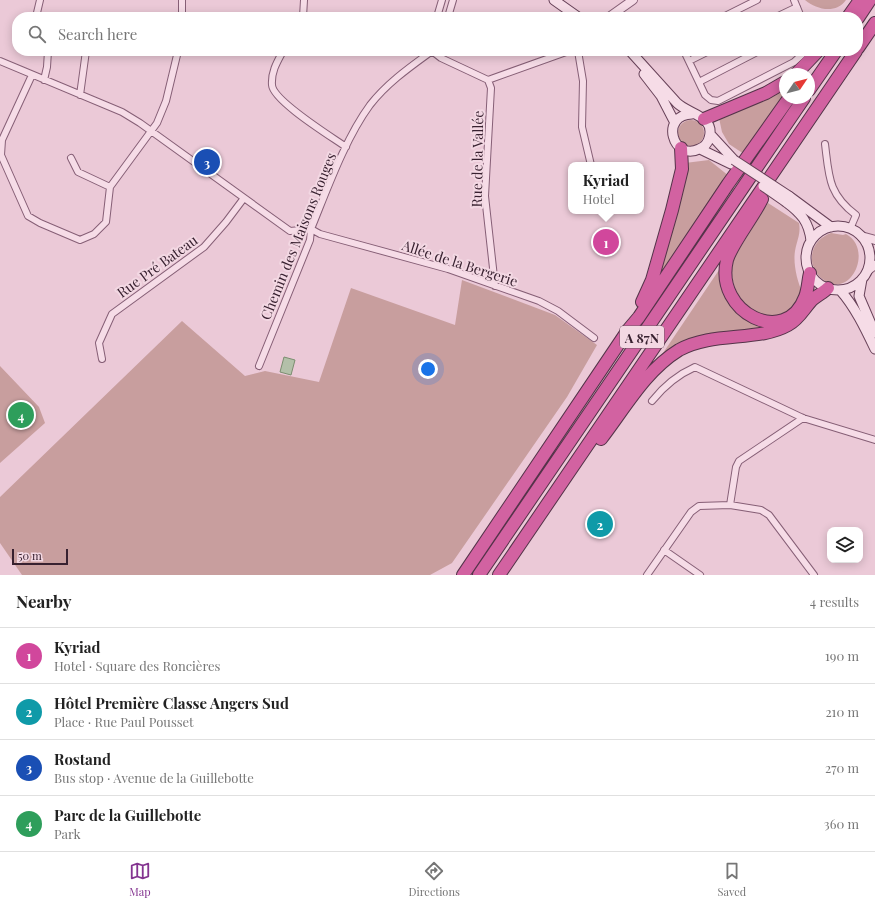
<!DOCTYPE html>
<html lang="en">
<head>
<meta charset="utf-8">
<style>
	body { margin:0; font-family:"Playfair Display",serif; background:#f6f6f6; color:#222 }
	.controls { position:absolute; right:12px; bottom:12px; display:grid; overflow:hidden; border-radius:8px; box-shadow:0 2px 10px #0003 }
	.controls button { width:36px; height:36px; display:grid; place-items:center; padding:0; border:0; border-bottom:1px solid #e0e0e0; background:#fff; color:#222; font:20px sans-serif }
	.compass { position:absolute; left:779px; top:68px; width:36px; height:36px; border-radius:50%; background:#fff; box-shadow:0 2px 10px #0003; rotate:55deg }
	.scale { position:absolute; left:12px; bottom:10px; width:56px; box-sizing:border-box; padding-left:4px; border:2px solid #382130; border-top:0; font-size:11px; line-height:14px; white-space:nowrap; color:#382130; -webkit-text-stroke:3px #f3d8e3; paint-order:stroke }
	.you { position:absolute; left:428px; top:369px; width:14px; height:14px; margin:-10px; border:3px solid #fff; border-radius:50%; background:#1a73e8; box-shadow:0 0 0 6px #1a73e833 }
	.badge { display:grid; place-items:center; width:26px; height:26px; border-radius:50%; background:#843490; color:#fff; font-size:13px; font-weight:700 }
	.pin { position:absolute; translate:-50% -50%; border:2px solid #fff; box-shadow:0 1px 4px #0006 }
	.popup { position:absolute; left:568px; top:162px; width:76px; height:52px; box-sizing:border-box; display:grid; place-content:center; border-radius:8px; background:#fff; filter:drop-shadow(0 1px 3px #0005); font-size:13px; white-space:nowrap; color:#767676 }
	.popup b { font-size:15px; color:#222 }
	.popup::after { content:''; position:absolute; left:50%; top:100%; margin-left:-8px; border:8px solid transparent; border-top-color:#fff }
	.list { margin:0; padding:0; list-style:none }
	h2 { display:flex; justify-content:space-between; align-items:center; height:52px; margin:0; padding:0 16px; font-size:17px }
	h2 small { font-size:13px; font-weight:400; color:#767676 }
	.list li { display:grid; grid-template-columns:26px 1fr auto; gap:12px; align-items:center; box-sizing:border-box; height:56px; padding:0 16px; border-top:1px solid #e0e0e0 }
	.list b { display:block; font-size:15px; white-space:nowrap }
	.list p { margin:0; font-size:13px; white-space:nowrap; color:#767676 }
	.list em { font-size:13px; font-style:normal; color:#767676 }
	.icon { flex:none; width:22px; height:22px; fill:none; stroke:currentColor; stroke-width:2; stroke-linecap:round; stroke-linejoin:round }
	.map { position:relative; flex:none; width:875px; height:575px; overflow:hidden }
	.search { position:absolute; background:#fff; box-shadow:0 2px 10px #0003; left:12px; right:12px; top:12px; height:44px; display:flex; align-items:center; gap:10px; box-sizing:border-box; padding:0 14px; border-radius:16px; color:#767676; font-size:15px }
	.sheet { height:276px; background:#fff }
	nav { display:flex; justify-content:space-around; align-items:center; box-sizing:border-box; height:56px; border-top:1px solid #e0e0e0; background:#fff; font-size:11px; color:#767676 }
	nav a { display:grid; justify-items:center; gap:2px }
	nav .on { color:#843490 }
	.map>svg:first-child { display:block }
	.green { fill:#c89e9e }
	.water { fill:#b3c0a9; stroke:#7b8e70 }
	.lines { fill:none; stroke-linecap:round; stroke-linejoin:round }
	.minor-casing { stroke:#865f76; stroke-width:8 }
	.tertiary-casing { stroke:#865f76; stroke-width:10 }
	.secondary-casing { stroke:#684259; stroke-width:11 }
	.motorway-casing { stroke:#543349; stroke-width:14 }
	.minor { stroke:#f6dce7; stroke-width:6 }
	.tertiary { stroke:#f6dce7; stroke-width:8 }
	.secondary { stroke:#f6dce7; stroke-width:9 }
	.motorway { stroke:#d262a1; stroke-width:12 }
	.secondary-bridge-casing { stroke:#684259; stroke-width:11; stroke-linecap:butt }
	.secondary-bridge { stroke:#f6dce7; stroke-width:9 }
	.labels { text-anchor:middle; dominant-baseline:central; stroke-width:4; stroke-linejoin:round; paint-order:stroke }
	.shield { fill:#f3d8e3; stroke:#705866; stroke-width:1 }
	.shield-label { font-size:13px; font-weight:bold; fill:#382130 }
	.street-label { font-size:14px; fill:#382130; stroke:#f3d8e3 }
</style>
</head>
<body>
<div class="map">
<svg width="875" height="575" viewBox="0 0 875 575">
	<rect width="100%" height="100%" fill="#ebc9d7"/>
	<path class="green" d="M805 0H846C836 14 817 10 805 0Z
		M785 90V96L744 154 729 144 722 132 719 118Z
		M678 133a13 13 0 1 1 26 0a13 13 0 1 1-26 0Z
		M709 160 729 176 666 271 659 276 685 163Z
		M768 203 799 223C801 234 797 240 795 251 793 263 797 282 803 293 800 298 796 305 792 308 759 334 721 290 735 256Z
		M831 233 843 235 846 234C875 250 849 304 820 277 814 271 811 263 812 255 814 243 821 237 831 233Z
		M719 270 724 289 764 327 659 359Z
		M462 280 555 315 597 345 567 397 452 563 430 575H22L0 543V497L182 321 245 376 265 371 319 382 351 288 455 325Z
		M0 366 39 407 45 423 0 463Z"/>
	<path class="water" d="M284 357 295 360 291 375 280 372Z"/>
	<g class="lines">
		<g class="minor-casing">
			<path id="minor" d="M794 0 801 17
				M36 17 40 0
				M182 17V0
				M303 17 304 0
				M437 17 442 0
				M448 17 453 0
				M723 17 757 0
				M776 17 797 7
				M283 51C277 62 271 72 272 85 273 101 332 137 346 147
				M432 51 441 58 488 80 569 51
				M578 51 583 81 582 127 591 165
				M684 51 705 95 711 100 718 101 794 62 806 51
				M0 61 122 112 140 123 290 231 311 229
				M689 61 709 51
				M32 75 2 140 1 155 28 216 40 223 80 240 94 234 106 222 110 187 157 123 166 101 178 51
				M44 80 47 67 48 51
				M488 80 491 88 485 196 495 286
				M699 82 759 51
				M80 95 86 51
				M825 144C829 176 828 194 856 215L850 229
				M71 158 78 172 110 187
				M311 229 320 234 448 269 539 301 558 311 594 338
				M102 359 99 343 112 314 204 247 226 222 244 198
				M259 366 310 240 311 229C327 190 345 139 370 105 387 83 410 67 432 51
				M652 401C664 386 677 375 695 367L803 418 875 440
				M730 505 736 467 739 461 803 418
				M664 550 700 575
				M647 575 691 512 699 506 730 505 761 510 769 515 814 575"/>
		</g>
		<g class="tertiary-casing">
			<path id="tertiary" d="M609 17 633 0
				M861 236 875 240
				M867 271 875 265"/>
		</g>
		<g class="secondary-casing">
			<path id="secondary" d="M554 0 578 17
				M630 51 677 103C688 114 716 116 709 138 708 143 704 147 699 149 673 162 659 115 692 114
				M644 74 661 96 675 123
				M710 134 734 160
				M700 149 731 164
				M789 196 831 227
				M786 202C801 213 809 222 811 241
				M806 258a32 32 0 1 1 64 0a32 32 0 1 1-64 0Z
				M862 279 859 296 875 333
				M840 290C855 307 865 328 875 349"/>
		</g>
		<g class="motorway-casing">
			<path id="motorway" d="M848 17 860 0
				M858 18 870 0
				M858 48 875 23
				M796 74 818 51
				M809 90 836 51
				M704 119 766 93 785 82
				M762 199C754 216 731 245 727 260 714 313 786 348 805 297 808 290 808 281 810 273
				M642 302 652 280 672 210 682 169 681 148
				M601 439C625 408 645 371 679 350 713 331 758 342 788 325 799 319 803 310 811 301 816 296 823 293 828 288
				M463 575 628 330 639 317 728 184 789 98
				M479 575 804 98
				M499 575 856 51"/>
		</g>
		<use href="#minor" class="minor"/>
		<use href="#tertiary" class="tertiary"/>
		<use href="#secondary" class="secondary"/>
		<use href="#motorway" class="motorway"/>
		<g class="secondary-bridge-casing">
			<path id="secondary-bridge" d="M734 160 789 196
				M763 186 786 202"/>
		</g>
		<use href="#secondary-bridge" class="secondary-bridge"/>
	</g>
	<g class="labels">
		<rect class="shield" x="620" y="326" width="44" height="22" rx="3"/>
		<g class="shield-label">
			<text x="642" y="337">A 87N</text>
		</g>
		<g class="street-label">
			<text transform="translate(477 159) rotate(-89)">Rue de la Vallée</text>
			<text transform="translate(298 236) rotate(-68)">Chemin des Maisons Rouges</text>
			<text transform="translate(460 263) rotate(18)">Allée de la Bergerie</text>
			<text transform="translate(157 266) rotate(-36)">Rue Pré Bateau</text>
		</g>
	</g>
</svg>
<div class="controls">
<button><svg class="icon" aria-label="layers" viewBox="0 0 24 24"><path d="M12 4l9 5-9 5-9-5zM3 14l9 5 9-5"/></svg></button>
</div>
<svg class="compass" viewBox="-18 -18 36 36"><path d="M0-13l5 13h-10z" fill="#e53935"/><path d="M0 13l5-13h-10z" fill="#767676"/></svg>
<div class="scale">50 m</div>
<div class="you"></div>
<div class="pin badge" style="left:606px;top:242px;background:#d1479c">1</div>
<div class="popup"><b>Kyriad</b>Hotel</div>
<div class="pin badge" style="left:600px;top:524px;background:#0f9aa8">2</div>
<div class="pin badge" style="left:207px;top:162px;background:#1a4fb4">3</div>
<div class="pin badge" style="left:21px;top:415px;background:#2e9e5b">4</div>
<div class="search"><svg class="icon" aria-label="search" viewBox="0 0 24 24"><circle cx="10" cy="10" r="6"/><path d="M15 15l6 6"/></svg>Search here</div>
</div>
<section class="sheet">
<h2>Nearby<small>4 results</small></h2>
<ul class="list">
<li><span class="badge" style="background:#d1479c">1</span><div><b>Kyriad</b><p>Hotel · Square des Roncières</p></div><em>190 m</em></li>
<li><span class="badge" style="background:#0f9aa8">2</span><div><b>Hôtel Première Classe Angers Sud</b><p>Place · Rue Paul Pousset</p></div><em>210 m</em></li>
<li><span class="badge" style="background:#1a4fb4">3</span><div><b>Rostand</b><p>Bus stop · Avenue de la Guillebotte</p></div><em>270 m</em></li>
<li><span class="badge" style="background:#2e9e5b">4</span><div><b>Parc de la Guillebotte</b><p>Park</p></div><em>360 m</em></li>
</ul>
</section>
<nav>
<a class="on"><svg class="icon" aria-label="map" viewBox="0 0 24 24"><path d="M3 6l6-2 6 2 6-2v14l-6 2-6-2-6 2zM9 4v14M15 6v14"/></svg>Map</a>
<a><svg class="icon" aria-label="directions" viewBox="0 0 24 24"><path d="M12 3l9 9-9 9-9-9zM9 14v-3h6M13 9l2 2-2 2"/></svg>Directions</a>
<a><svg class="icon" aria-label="saved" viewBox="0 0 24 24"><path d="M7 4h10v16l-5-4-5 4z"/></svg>Saved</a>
</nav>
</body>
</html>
